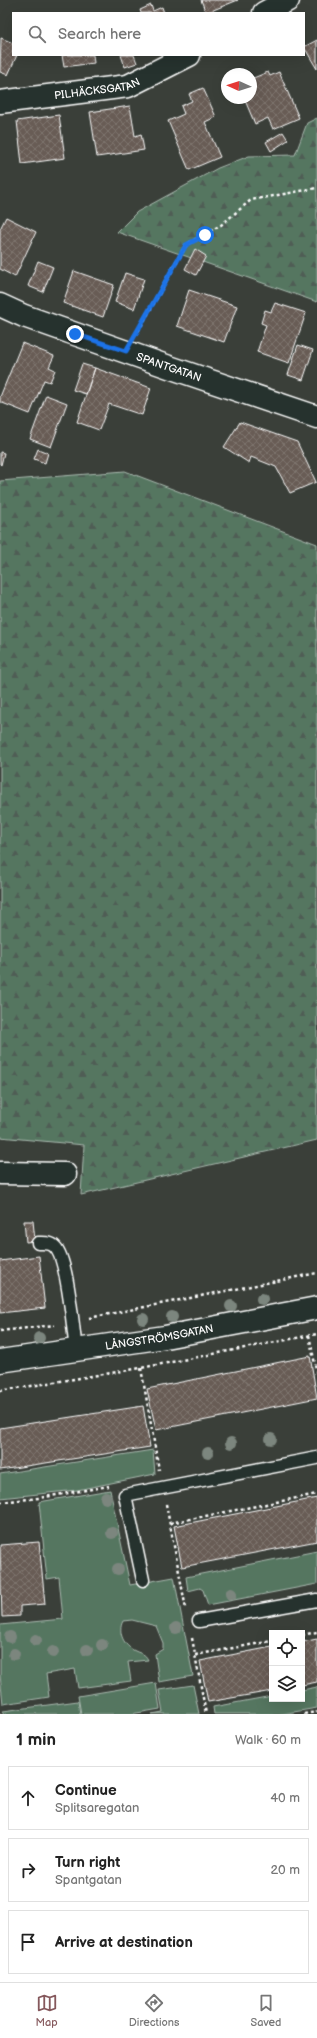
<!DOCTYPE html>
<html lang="en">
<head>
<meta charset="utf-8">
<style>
	body { margin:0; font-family:"Balsamiq Sans",sans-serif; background:#f2f2f2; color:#222 }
	.controls { position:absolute; right:12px; bottom:12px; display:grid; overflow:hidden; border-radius:0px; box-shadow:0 4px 16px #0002 }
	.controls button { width:36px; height:36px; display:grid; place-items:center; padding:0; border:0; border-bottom:1px solid #e0e0e0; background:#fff; color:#222; font:20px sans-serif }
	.compass { position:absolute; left:221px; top:68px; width:36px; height:36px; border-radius:50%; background:#fff; box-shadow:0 4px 16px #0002; rotate:273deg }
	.stop { position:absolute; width:12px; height:12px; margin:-9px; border:3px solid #1a73e8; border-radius:50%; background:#fff }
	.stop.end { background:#1a73e8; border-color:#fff; box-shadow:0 1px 4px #0008 }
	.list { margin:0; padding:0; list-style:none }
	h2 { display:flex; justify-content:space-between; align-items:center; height:52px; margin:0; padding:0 16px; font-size:17px }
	h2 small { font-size:13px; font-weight:400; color:#767676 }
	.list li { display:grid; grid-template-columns:26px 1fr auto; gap:12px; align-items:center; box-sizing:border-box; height:64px; margin:0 8px 8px; padding:0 8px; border:1px solid #e0e0e0; border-radius:0px }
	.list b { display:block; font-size:15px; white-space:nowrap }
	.list p { margin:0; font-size:13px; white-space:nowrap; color:#767676 }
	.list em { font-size:13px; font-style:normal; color:#767676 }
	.icon { flex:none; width:22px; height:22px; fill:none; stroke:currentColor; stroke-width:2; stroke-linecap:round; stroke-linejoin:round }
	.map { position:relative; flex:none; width:317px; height:1714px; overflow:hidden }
	.search { position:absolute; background:#fff; box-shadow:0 4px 16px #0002; left:12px; right:12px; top:12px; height:44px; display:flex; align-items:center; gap:10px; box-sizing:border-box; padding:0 14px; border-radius:0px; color:#767676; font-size:15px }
	.sheet { height:268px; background:#fff }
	nav { display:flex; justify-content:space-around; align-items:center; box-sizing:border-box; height:56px; border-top:1px solid #e0e0e0; background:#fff; font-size:11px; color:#767676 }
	nav a { display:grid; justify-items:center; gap:2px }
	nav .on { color:#85585c }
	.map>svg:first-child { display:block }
	.green { fill:#547660; stroke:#aabab0 }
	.forest { fill:url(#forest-firs); stroke:#aabab0 }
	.building { fill:url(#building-cross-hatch); stroke:#fff }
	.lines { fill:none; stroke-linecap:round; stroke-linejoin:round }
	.lane-casing { stroke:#fff; stroke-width:15 }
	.street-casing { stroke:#fff; stroke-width:25 }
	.secondary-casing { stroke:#fff; stroke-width:25 }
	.path { stroke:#fff; stroke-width:2.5; stroke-dasharray:3 3; stroke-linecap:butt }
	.lane { stroke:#26332d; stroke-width:12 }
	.street { stroke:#26332d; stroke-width:22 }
	.secondary { stroke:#26332d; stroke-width:22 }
	.tree { fill:#7c867e }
	.route { stroke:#1a73e8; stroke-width:5 }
	.labels { text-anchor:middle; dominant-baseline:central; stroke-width:3; stroke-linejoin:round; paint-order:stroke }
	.street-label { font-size:11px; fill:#fff; stroke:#26332d }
</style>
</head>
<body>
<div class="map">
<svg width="317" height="1714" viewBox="0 0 317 1714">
	<defs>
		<pattern id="forest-firs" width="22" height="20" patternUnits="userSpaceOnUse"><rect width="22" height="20" fill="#547660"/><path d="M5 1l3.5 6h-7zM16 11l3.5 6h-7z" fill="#4f5d54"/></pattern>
		<pattern id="building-cross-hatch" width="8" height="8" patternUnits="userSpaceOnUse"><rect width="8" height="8" fill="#675b54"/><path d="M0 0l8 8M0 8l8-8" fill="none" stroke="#7e746e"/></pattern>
	</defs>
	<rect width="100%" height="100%" fill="#3a3f39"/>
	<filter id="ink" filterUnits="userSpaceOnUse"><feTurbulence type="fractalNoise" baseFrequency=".025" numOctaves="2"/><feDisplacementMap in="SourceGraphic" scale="8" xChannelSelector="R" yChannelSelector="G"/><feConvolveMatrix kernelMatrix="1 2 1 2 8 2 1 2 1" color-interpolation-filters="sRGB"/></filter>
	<g filter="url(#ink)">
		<path class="green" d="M153 1450 155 1474 77 1490 0 1498V1474Z
			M110 1490 130 1585 174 1577 193 1676 159 1682 155 1654 163 1649V1643L156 1626 132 1620 123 1621C117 1632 124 1646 135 1651 141 1654 145 1653 148 1660L128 1662 131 1681 78 1688 75 1669 46 1674 49 1697 3 1704 0 1675V1625L63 1619 59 1577 47 1579 39 1502Z
			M317 1551V1584L208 1605 203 1590 200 1588 188 1591 186 1577Z
			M156 1683 160 1709 131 1714H81L78 1696Z
			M193 1685 199 1714H152L163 1712 159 1690Z
			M317 1687V1708L282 1714H214L213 1707 272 1696V1699H302V1690Z
			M78 1701 80 1714H3V1711Z"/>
		<path class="forest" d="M317 118V302L117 232 137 212 218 168 249 156 295 155 307 123Z
			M125 471 317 544V1140L81 1195 84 1145 0 1137V481Z"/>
		<path class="building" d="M201 0H238L206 13Z
			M151 5 153 11 162 7 164 13H141L140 10Z
			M1 38 13 43V55H17L8 75 0 72Z
			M317 40V69L304 47Z
			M62 55H93L94 63 64 67Z
			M121 55H134L137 63 125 67Z
			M268 72 270 76 279 72 299 118 273 129 268 118 255 124 244 98H251V86L253 85 251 79Z
			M203 88 216 117 205 122 220 157 189 170 168 121 184 114 181 106 192 101 189 94Z
			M130 106 135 136 141 134 144 150 97 157 90 112Z
			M59 115 65 158 22 164 17 121Z
			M283 132 288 140 271 151 266 142Z
			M6 217 36 232 15 277 0 269V229Z
			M195 249 206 256 196 275 185 269Z
			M38 261 53 267 43 292 28 286Z
			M74 271 114 285 103 317 63 303Z
			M125 273 144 279 134 309 115 302Z
			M189 290 237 306 224 342 177 326Z
			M275 303 306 313 289 363 257 352 266 325 261 323 265 310 271 312Z
			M22 343 54 356 49 367 55 370 50 382 44 380 30 414 0 402V397Z
			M298 345 313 350 303 380 288 375Z
			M82 364 95 368 86 394 73 390Z
			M95 368 151 388 142 415 109 404 99 430 77 422Z
			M46 395 67 403 51 447 30 439Z
			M240 422 297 442 316 482 290 493 276 467 251 457 249 463 224 447Z
			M38 449 48 453 45 463 34 459Z
			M0 452 4 453 1 465 0 464Z
			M24 1221H33L35 1241 26 1242Z
			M39 1256 45 1308 0 1313V1261Z
			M310 1356 317 1398 156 1430 147 1389Z
			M143 1406 150 1447 0 1470V1428Z
			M317 1498V1541L182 1567 174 1526Z
			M39 1542 45 1604 20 1606V1616L2 1617 0 1545Z
			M317 1639V1682L302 1685V1642Z
			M272 1647V1691L208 1702 200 1661Z"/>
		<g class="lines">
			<g class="lane-casing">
				<path id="lane" d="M38 1243C44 1243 51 1242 55 1247 68 1259 73 1330 76 1350
					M143 1580 125 1495 317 1458
					M199 1621 317 1600"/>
			</g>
			<g class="street-casing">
				<g id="street">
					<path d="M264 13 288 0"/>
					<path id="s1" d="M0 102 128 86 189 55"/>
					<path id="s2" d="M0 305 24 316 169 367 317 417"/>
					<path d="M0 1173 65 1174"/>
				</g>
			</g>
			<g class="secondary-casing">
				<g id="secondary">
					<path id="s3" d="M0 1361 165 1337 317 1308"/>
				</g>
			</g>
			<path class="path" d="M138 331 186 245 221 225 251 200 317 188
				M89 1318 317 1273
				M0 1331 55 1325
				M309 1335 317 1374
				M141 1368 159 1470
				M0 1391 141 1368 317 1334
				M0 1502 39 1498 109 1486
				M166 1504 186 1609
				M170 1523 317 1494
				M302 1635 317 1632
				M192 1638 206 1714
				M195 1655 272 1641
				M0 1713V1714
				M304 1714 317 1712"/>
			<use href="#lane" class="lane"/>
			<use href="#street" class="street"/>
			<use href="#secondary" class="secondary"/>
		</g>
		<g class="tree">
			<circle cx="262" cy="1299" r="6"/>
			<circle cx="231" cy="1306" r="6"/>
			<circle cx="172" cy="1317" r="6"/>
			<circle cx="143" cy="1319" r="6"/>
			<circle cx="39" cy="1338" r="6"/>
			<circle cx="271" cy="1439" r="6"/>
			<circle cx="231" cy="1443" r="6"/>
			<circle cx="208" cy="1453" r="6"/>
			<circle cx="106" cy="1498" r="6"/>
			<circle cx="112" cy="1533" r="6"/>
			<circle cx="118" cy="1569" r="6"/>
			<circle cx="231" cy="1594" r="6"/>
			<circle cx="176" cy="1628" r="6"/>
			<circle cx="10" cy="1637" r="6"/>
			<circle cx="36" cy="1640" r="6"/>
			<circle cx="102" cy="1645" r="6"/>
			<circle cx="87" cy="1650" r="6"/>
			<circle cx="53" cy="1652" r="6"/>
			<circle cx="14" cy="1654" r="6"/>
		</g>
	</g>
	<g class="lines" filter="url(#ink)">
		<path class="route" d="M75 334 126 351 186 245 205 235"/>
	</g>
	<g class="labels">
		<g class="street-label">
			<text stroke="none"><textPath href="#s1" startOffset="98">PILHÄCKSGATAN</textPath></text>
			<text stroke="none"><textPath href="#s2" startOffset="180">SPANTGATAN</textPath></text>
			<text stroke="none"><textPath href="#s3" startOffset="161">LÅNGSTRÖMSGATAN</textPath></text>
		</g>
	</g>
</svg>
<div class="controls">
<button><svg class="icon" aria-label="locate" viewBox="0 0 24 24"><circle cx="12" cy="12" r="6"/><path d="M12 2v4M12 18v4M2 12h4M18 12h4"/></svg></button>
<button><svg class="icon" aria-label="layers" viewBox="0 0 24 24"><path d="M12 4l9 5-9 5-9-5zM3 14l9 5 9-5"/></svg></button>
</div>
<svg class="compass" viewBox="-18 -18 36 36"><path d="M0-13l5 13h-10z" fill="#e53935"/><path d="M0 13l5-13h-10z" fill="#767676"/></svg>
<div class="stop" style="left:205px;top:235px"></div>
<div class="stop end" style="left:75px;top:334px"></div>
<div class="search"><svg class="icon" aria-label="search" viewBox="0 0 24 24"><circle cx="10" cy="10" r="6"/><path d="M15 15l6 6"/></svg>Search here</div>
</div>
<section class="sheet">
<h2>1 min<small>Walk · 60 m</small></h2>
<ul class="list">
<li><svg class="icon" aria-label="ahead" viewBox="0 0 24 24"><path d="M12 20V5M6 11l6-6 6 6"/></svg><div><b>Continue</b><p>Splitsaregatan</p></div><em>40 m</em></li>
<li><svg class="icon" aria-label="right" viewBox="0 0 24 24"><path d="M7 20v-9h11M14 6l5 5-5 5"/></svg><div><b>Turn right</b><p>Spantgatan</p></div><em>20 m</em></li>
<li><svg class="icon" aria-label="arrive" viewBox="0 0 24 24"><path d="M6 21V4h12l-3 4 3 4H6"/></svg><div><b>Arrive at destination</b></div></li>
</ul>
</section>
<nav>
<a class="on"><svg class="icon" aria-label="map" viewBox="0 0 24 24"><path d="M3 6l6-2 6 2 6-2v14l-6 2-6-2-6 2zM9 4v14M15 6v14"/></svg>Map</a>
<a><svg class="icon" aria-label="directions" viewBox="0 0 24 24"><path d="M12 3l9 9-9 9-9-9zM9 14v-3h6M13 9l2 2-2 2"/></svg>Directions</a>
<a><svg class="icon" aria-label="saved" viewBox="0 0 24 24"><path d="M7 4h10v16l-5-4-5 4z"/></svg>Saved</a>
</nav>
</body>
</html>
